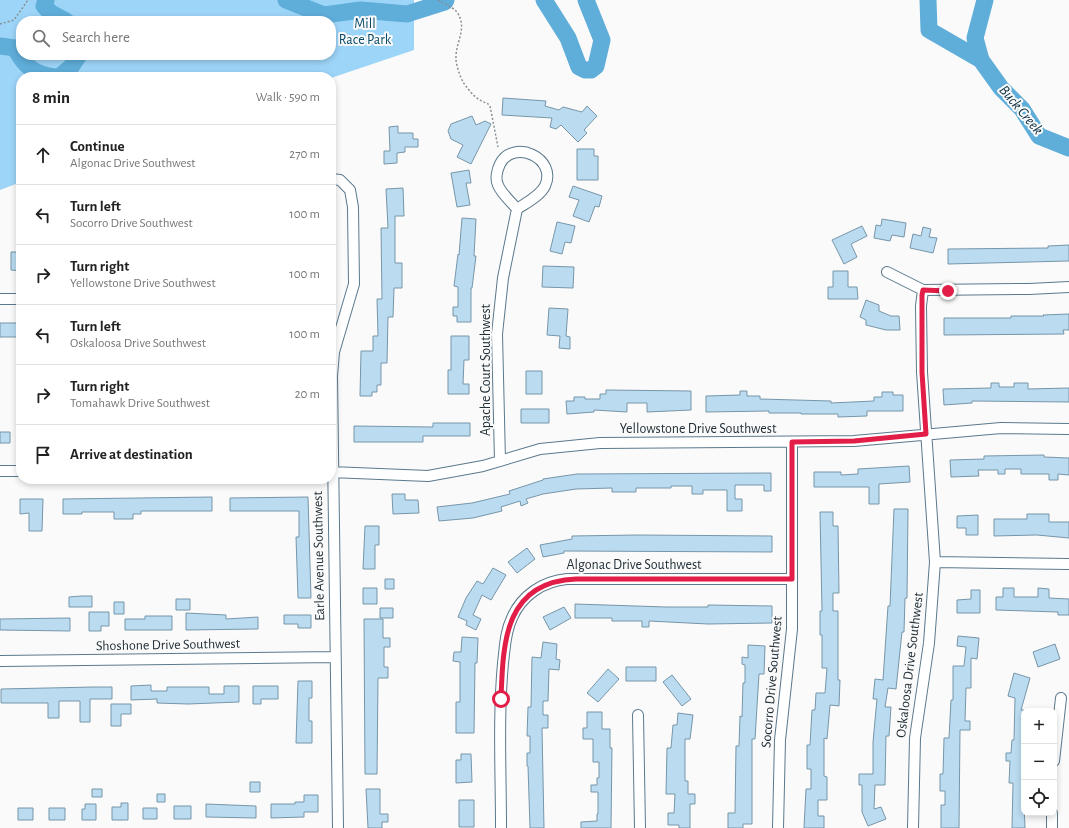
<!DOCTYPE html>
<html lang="en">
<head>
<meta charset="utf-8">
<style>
	body { margin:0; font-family:"Alegreya Sans",sans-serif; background:#f2f2f2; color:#222 }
	.controls { position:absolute; right:12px; bottom:12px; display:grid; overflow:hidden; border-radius:8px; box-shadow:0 2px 6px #0003 }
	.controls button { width:36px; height:36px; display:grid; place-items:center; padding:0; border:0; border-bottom:1px solid #e0e0e0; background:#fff; color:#222; font:20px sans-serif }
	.stop { position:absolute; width:12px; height:12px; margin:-9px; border:3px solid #e11d48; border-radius:50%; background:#fff }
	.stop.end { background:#e11d48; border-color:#fff; box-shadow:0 1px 4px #0008 }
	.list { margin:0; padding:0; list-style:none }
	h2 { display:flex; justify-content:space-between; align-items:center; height:52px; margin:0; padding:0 16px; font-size:17px }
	h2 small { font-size:13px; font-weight:400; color:#767676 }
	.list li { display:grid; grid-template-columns:26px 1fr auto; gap:12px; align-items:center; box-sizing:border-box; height:60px; padding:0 16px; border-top:1px solid #e0e0e0 }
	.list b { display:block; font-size:15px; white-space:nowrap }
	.list p { margin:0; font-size:13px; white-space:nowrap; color:#767676 }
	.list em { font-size:13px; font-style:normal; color:#767676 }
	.icon { flex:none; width:22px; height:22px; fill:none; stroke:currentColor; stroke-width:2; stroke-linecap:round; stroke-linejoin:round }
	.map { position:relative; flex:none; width:1069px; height:828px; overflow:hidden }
	.search { position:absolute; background:#fff; box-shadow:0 2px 6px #0003; left:16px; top:16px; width:320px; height:44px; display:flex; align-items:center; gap:10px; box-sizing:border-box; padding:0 14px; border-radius:16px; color:#767676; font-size:15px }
	.panel { position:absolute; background:#fff; box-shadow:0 2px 6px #0003; left:16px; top:72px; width:320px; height:412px; border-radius:16px }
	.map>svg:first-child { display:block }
	.green { fill:#9dd5f8; fill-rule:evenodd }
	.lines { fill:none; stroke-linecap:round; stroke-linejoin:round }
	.river { stroke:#5fadd9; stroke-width:17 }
	.building { fill:#bbdbf0; stroke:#7796a9 }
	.minor-casing { stroke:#5b798c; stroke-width:12 }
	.path { stroke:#888f93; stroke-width:1.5; stroke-dasharray:2 2; stroke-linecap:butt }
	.minor { stroke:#fff; stroke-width:10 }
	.route { stroke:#e11d48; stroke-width:5 }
	.labels { text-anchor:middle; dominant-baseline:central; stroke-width:4; stroke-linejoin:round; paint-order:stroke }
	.park-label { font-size:14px; fill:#0a4b69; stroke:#fafafa }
	.street-label { font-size:14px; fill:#233038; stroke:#fafafa }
	.water-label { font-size:15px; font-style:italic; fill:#082d3f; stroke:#fafafa }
</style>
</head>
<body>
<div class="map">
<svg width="1069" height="828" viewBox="0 0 1069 828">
	<rect width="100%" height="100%" fill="#fafafa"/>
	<path class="green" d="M0 0H414V50L331 78 21 77V182L0 190ZM21 21H331V55H21Z"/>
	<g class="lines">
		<path class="river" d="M46 0 44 6 51 13 66 21
			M286 0 324 15 361 10 407 14 445 2 446 0
			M544 0 568 38 579 67 585 70H591L596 66 602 40 586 0
			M928 0 929 30 981 60 1001 88 1022 109 1039 136 1069 148
			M0 46 15 48C25 67 34 74 55 77
			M981 60 975 38 985 0
			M59 77 71 67 79 55"/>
	</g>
	<path class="building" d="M503 98 546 101 545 106 559 110 563 107 582 112 587 106 597 116 584 130 587 133 578 142 561 125 556 129 550 127 552 118 502 115Z
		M472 116 476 125 485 121 491 124 471 164 457 157 463 145 451 139 448 131 451 124Z
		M398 126V133H413V139H418V147H405V152L397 153V163L384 164V151H390L389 127Z
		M577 149H594V156H598V180H577Z
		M469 170 471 183H466L470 205 457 207 451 173Z
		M573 186 602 196 599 207 595 206 589 222 573 216 579 200 569 197Z
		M403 188 404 216H395V263H402V288H394L393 317H388L387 363H381V385H377V392H372V396H360L361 351H373V336H378L377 299H382L381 228H388L386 189Z
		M462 218 476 219 474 256H476L472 288H471V322H457V316H453V307H458V287L454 286 458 254 459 255Z
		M882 219 906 223 904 237 892 235 890 241 874 238 876 225 881 226Z
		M557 222 575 226 571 243 565 242 562 254 550 251Z
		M862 226 867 236 851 244 857 257 844 264 832 240Z
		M923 227 931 229 929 237 937 238 933 253 910 248 913 234 921 236Z
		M1069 245V261L948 264V249L1048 248V246Z
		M11 252H21V271L11 270Z
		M543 266 574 267 573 288 542 287Z
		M833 271H848V287H857L858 299H828V287H833Z
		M866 300 879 305V311L891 316H899L900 330H886L866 325V320L860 317Z
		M549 308 568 309 566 336 570 337V349L559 348 560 336 547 335Z
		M1069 314V330H1063L1064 334 944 335V318H1011V316H1044L1043 315Z
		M0 323H21V337H0Z
		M451 336H469V360H464L463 384H469V394H448V370H451Z
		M526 371H542V394H526Z
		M991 383H999V387H1014V383H1028V389L1069 388V402L972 401V403L944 405 943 389 991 388Z
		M606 390 691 391V410L647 412V403H627V412L594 410V412L567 414 566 401H574V397H585V399H600V394H606Z
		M740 391H747V396H760V399L831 401V403L874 401V397H882V392H893V395H903V411H867V416L838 417V414H801V413H769V411L706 412V396L740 395Z
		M521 409H549V423H521Z
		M433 423H470V436H423V442H354V426L433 427Z
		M0 432H10V443H0Z
		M1044 455V457L1069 458V475L1058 474V480H1049V474H1021V469H1005V474H998V470H978L979 476 951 477 950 460 984 459V456Z
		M909 466 910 482 879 484V504H869V487H814V472H841V475L858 474V469Z
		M771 473V491H764V485H735V499H742V511H727V490H703V494H692V486H671V488H636V492H612V488L576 489 543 494 526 499 528 503 521 506 520 501 501 507 502 511 473 518 439 521 437 507 472 503 510 494 509 491 543 480V479L577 474Z
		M392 494H405V500H418L419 513 393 514Z
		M212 497V511H141V514H133V519H114V512H82V514H63V499Z
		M308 497 311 598H298L296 537H299V511H230V498Z
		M20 499H43L42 531H29V513L20 514Z
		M894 509H908L907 598H905L904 632H902L896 689 888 688 885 707H891L889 736H886L885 785H875L874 809 881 807 886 819 868 826 862 812V785H859V774H873V742L877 699H873L875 679 883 680 888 606H890Z
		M820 512H833V526H838L839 593H833V611H838V680H840L839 706 830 705 827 739 824 738V776L827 777V800H818V816H824V828H804L806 789H811V769H807V745H810L812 710H815L816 693H825L827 668H822V635H820V611H822Z
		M1027 514H1049V522H1069V538L1037 535 994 536V519H1027Z
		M978 515V535H966V528H957V516Z
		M365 526H379V545H375V569H363Z
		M636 535 772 536V552L564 551V553L543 557 540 545 572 539V536Z
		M527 548 535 559 517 573 508 562Z
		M493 568 506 575 491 600 482 595 473 615 481 619 476 630 466 625 467 621 458 617 466 598 477 581 483 584Z
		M385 579H394V589H385Z
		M363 588H377V604H363Z
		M1003 588H1014V597H1038V588L1049 589V598L1069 599V615H1058V612L996 610V597H1003Z
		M971 590H980V613H957V600L971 599Z
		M81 596H92V607H69V597Z
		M176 599H190V610H176Z
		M114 602H124V614H114Z
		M575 604 666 607H708V605L772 606V623L708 624 649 621V627H642V621H612V618H575Z
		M564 607 571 618 550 630 543 617Z
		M380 608H393V618H380Z
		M89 612H109V626H101V631H89Z
		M186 613 226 615V619L258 617V629L186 630Z
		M284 615H311V628H298V624H284Z
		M145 616H172V630H125V619H145Z
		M70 618V631L0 630V619Z
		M364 619H383V638H390V647H384V667H388V678H378L377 774H365Z
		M958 636 979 638 977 659 971 658V688H966L965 721H970V730H960L959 828H941V805H945V791H940V774H943L944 738H949L951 700H953V666H964L966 647 957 646Z
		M462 637 478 638 477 663H475L474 733H456V702H460V662L453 661 454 652H461Z
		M543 642 557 644 556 659 560 660 559 670 549 669 548 701H543V715H548V728H542L544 828H530L528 766H527V753H530V736H527L528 707H531L532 657 541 658Z
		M1055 644 1060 659 1038 667 1033 652Z
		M748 645 765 646 764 674H759L755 739H752V824H743V828H728V813H735L736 746H739L740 716 742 717 743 683H745V665L742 664V657L748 658Z
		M626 667H656V681H626Z
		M608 669 619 679 598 702 587 693Z
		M1014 673 1030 678 1021 710H1024L1023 777 1025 828H1012L1013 783H1009L1010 761H1006V753H1011L1012 740H1014L1015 698 1008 696Z
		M672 675 691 699 682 706 663 682Z
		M298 681H312V698H309V721H312V743H296Z
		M151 685V691H167V687H209V694H224V686H239V702L188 704 157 703V699L131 700V686Z
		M253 686H278V699H261V704H253Z
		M94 687H112V699H90V722H80V701H59V718H48V703H1V689Z
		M111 704H131V714H121V726H111Z
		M587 712H602V729H610V748H612L611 828H581V822L597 821V814H598V792H591V785H597V778H599V762H593V739H583V728H587Z
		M678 713 693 715 690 739H685V781H688V794H695V804H690V828H679V825H668V813H674L675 794H666L667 748H671L673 725H677Z
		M461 754H471L472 782 456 783V760H461Z
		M250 782H260V792H250Z
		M92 789H102V797H92Z
		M366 789H380V814H388V822H382V828H368Z
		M157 794H165V802H157Z
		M304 795H318V812H304V817L271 818V804H295V802H304Z
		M459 800H474V827H459Z
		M121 803H128V820H112V807H121Z
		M85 804H96V820H82V809H85Z
		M206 804 256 806V818L206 817Z
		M174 806H191V819H174Z
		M18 808H33V820H18Z
		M49 808H65V820H49Z
		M143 808H157V819H143Z"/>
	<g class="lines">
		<g class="minor-casing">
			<path id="minor" d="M331 179 340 180 350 190 353 207 354 284 334 352 332 376 338 828
				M887 272 923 290 1029 289 1069 287
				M0 299H21
				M500 461 497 334 503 278 517 209C526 203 540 196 545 186 558 158 513 138 500 164 497 170 495 179 498 185 501 193 511 202 517 209
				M0 471H21
				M331 472 428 476 483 466 540 449 600 443 854 441 1001 428 1069 429
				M935 562 1069 564
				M0 661 335 657
				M638 715 640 828
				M1054 761 1061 698
				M1052 813V828
				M501 828C501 773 498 718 503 663 505 648 505 632 512 618 521 596 543 581 567 579H792
				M778 828 780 740 792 629V442
				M913 828 915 738 929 643 935 562 922 372 921 306 923 290"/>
		</g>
		<path class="path" d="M438 0C443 3 452 7 456 11 469 27 455 42 456 59 456 65 460 76 463 82 467 88 474 97 480 100 484 103 487 102 490 106L498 147
			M0 24 14 20 28 0"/>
		<use href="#minor" class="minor"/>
	</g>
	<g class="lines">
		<path class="route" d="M501 699C503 643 504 582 576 579H792V442L854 441 926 434 922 372V295L923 290 948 291"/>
	</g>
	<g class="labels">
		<g class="park-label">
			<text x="365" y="24">Mill<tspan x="365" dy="16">Race Park</tspan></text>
		</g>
		<g class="street-label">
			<text transform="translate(486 370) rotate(-90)">Apache Court Southwest</text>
			<text x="698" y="429">Yellowstone Drive Southwest</text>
			<text transform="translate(319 556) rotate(-91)">Earle Avenue Southwest</text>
			<text x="634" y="565">Algonac Drive Southwest</text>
			<text transform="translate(168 645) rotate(-1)">Shoshone Drive Southwest</text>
			<text transform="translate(910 665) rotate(-83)">Oskaloosa Drive Southwest</text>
			<text transform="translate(772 682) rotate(-85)">Socorro Drive Southwest</text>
		</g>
		<g class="water-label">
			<text transform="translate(1021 110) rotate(50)">Buck Creek</text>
		</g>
	</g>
</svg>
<div class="controls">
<button>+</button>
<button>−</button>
<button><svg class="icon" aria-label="locate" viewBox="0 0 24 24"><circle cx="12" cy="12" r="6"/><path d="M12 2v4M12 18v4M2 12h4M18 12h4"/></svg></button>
</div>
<div class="stop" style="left:501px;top:699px"></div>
<div class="stop end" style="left:948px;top:291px"></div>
<div class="search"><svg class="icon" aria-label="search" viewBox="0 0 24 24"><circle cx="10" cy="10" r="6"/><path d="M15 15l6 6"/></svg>Search here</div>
<section class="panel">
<h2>8 min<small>Walk · 590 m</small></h2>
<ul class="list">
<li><svg class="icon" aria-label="ahead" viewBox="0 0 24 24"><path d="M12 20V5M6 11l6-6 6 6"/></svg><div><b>Continue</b><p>Algonac Drive Southwest</p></div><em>270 m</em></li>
<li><svg class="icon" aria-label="left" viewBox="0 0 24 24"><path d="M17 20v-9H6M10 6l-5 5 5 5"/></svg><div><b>Turn left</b><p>Socorro Drive Southwest</p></div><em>100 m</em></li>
<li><svg class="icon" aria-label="right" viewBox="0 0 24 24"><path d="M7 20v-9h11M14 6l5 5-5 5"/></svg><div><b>Turn right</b><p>Yellowstone Drive Southwest</p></div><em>100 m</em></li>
<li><svg class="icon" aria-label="left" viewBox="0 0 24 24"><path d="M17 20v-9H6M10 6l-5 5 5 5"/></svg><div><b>Turn left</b><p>Oskaloosa Drive Southwest</p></div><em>100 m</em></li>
<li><svg class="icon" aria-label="right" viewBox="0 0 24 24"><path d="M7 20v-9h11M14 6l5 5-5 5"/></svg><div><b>Turn right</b><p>Tomahawk Drive Southwest</p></div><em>20 m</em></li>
<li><svg class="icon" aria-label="arrive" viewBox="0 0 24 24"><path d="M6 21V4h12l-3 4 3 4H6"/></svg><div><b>Arrive at destination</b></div></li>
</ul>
</section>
</div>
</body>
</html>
